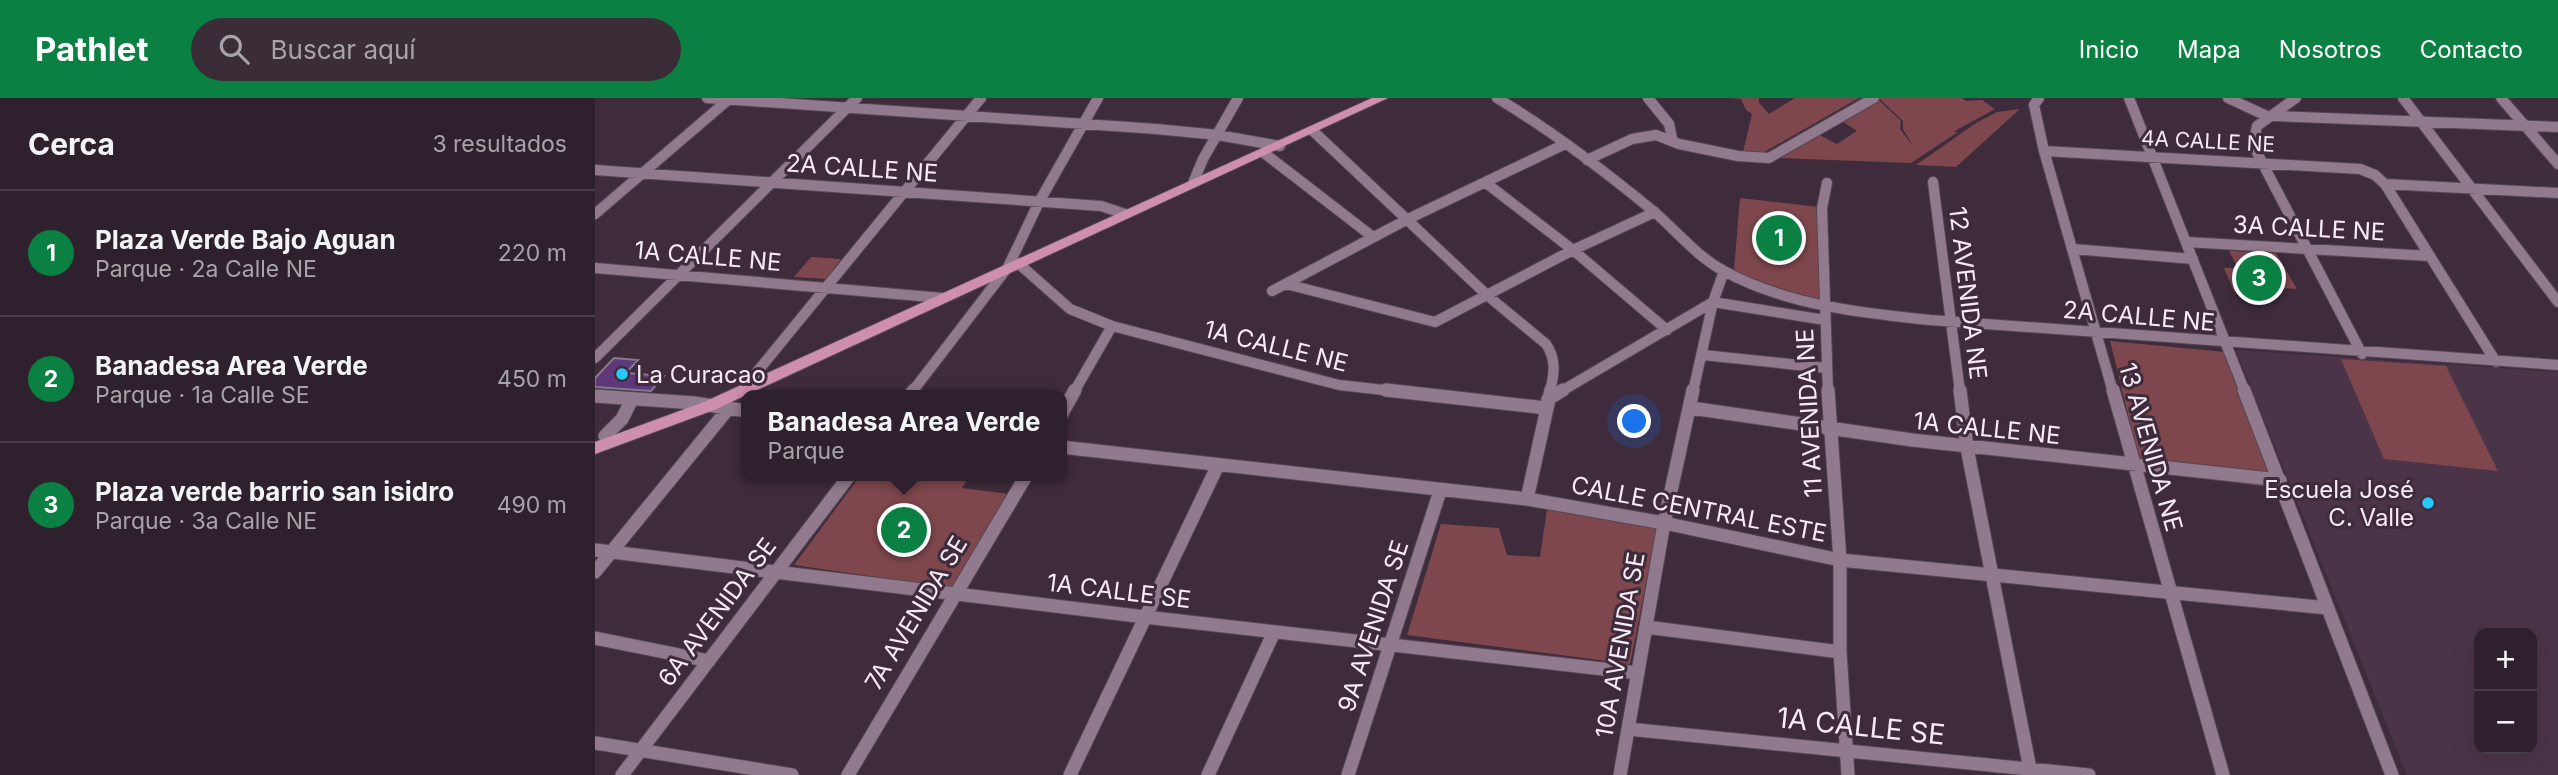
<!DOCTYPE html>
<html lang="es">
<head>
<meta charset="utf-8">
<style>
	body { margin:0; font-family:Inter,sans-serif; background:#3a2d38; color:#f1f3f6 }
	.controls { position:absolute; right:21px; bottom:21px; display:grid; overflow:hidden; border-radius:14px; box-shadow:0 7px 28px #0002 }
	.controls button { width:63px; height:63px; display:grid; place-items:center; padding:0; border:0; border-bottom:2px solid #493e48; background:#2e202c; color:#f1f3f6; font:35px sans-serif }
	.you { position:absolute; left:1040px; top:324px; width:24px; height:24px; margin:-18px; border:5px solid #fff; border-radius:50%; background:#1a73e8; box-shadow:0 0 0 10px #1a73e833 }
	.badge { display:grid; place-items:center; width:46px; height:46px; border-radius:50%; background:#0b8043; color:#fff; font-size:23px; font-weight:700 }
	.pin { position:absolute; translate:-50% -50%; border:4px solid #fff; box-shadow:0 2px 7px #0006 }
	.popup { position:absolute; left:146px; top:292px; width:326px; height:91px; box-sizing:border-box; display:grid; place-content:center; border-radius:14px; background:#2e202c; filter:drop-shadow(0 2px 5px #0005); font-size:23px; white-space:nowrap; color:#a7a3a9 }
	.popup b { font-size:26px; color:#f1f3f6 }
	.popup::after { content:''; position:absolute; left:50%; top:100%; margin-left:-14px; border:14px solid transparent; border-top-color:#2e202c }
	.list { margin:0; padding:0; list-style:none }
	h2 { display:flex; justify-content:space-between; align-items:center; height:91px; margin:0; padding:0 28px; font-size:30px }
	h2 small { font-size:23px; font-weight:400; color:#a7a3a9 }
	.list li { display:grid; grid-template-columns:46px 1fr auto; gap:21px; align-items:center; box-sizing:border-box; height:126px; padding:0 28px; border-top:2px solid #493e48 }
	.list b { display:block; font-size:26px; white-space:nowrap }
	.list p { margin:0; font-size:23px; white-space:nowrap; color:#a7a3a9 }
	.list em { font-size:23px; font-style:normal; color:#a7a3a9 }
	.icon { flex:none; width:38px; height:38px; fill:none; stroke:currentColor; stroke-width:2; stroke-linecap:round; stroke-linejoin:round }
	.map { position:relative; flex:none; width:1963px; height:677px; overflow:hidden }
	header { display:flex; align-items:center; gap:42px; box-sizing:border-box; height:98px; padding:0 35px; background:#0b8043; color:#fff }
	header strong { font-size:33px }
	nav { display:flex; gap:38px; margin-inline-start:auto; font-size:24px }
	.search { width:490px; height:63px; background:#3a2d38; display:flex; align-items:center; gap:18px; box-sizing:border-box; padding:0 24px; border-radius:38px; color:#a7a3a9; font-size:26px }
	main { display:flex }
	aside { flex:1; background:#2e202c }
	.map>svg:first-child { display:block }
	.built { fill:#4b3448; fill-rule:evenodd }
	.green { fill:#7e474d }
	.building { fill:#5f3879; stroke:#877991; stroke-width:2 }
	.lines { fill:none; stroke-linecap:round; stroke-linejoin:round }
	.minor-far1-casing { stroke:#564754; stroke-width:12 }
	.minor-casing { stroke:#564754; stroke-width:15 }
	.major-casing { stroke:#564754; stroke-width:2 }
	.minor-far1 { stroke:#917a8d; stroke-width:10 }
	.minor { stroke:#917a8d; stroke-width:13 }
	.major { fill:#ce8ead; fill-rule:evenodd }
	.poi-dot { fill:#24c9fe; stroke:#3e2b3b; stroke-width:2.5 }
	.labels { text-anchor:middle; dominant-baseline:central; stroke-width:6; stroke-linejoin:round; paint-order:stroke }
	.far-street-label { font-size:21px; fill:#f6eaf4; stroke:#3e2b3b }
	.street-label { font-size:24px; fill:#f6eaf4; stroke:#3e2b3b }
	.poi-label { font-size:24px; fill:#f6eaf4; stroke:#3e2b3b; text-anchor:start }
	.near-street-label { font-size:28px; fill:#f6eaf4; stroke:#3e2b3b }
</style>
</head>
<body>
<header>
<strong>Pathlet</strong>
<div class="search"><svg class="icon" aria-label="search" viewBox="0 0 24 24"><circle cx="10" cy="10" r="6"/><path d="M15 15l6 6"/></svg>Buscar aquí</div>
<nav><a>Inicio</a><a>Mapa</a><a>Nosotros</a><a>Contacto</a></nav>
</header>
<main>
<aside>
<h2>Cerca<small>3 resultados</small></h2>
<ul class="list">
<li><span class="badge">1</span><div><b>Plaza Verde Bajo Aguan</b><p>Parque · 2a Calle NE</p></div><em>220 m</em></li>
<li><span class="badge">2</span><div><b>Banadesa Area Verde</b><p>Parque · 1a Calle SE</p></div><em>450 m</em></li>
<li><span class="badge">3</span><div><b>Plaza verde barrio san isidro</b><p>Parque · 3a Calle NE</p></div><em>490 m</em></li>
</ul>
</aside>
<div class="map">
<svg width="1963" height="677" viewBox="0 0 1963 677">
	<rect width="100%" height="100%" fill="#3e2b3b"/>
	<path class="built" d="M1641 252 1963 274V677H1812ZM1884 535H1937V651H1884Z"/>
	<path class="green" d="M1135 0H1164V5L1174 16 1200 0H1264L1164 57 1148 54 1157 16 1151 12 1146 1Z
		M1282 0 1306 23 1305 31 1318 48 1308 31V23L1284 0H1367L1371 3 1387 2 1400 11 1358 34H1363L1316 65 1181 60 1223 36 1242 46 1262 33 1245 22Z
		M1425 11 1361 69 1321 67 1381 25 1402 14Z
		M1145 100 1224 109 1230 204 1156 181 1139 172Z
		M1634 153 1681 155 1702 191 1671 189V193L1639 194 1629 170H1643Z
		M216 159 246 161 231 181 199 179Z
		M1515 243 1630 254 1682 390 1547 373Z
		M1746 261 1851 268 1903 373 1789 361Z
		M265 378 320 385 326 378H375L367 390 414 396 356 490 199 467Z
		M952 411 1062 430 1035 566 812 537 846 426 904 430 912 457 945 459Z"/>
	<path class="building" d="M19 260 43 262 31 275 69 278 56 293 0 289V280Z"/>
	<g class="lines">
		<g class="minor-far1-casing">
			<path id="minor-far1" d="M112 0 561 31 623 37 685 48
				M902 0C957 33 1007 71 1057 112 1081 132 1101 158 1129 173 1191 207 1266 215 1335 222L1963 267
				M1053 0 1074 26 1077 40
				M1444 0 1439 7 1449 53 1518 294
				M1534 0 1650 294
				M1633 0 1674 19
				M1701 0 1662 28 1658 47 1767 256
				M1808 0 1963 204
				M1906 0 1963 66
				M1680 18 1963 29
				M718 33 893 198 951 246C962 262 959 276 955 294
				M1449 53 1765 71 1780 77 1790 86 1901 264
				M669 55 778 139
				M992 62 1037 41 1061 37 1084 46 1143 58 1174 60 1279 0
				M0 72 506 108 530 116
				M1338 84 1365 294
				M598 85 608 61 643 0
				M891 85 978 152 1072 232
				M1232 85 1227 110 1233 294
				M1790 86 1963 95
				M0 116 133 2
				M1591 144 1835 158
				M1478 151 1598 161
				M423 165 475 211 517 228 744 287 807 294
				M0 170 348 200
				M691 186 840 224 978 152 1060 114
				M677 193 813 121 970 46
				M1108 257 1232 270
				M0 260 262 0
				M157 280 386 0
				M317 294 413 169 444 104 503 0
				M479 294 517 228
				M965 294 1118 204 1230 222
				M1098 294 1118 204 1129 173"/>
		</g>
		<g class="minor-casing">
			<path id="minor" d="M791 292 951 310
				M1233 292 1245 462V554L1253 677
				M1365 292 1372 350 1435 671
				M1518 292 1628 677
				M1649 292 1797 677
				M315 297 319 292
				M0 298 99 305 152 313
				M953 301 968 292
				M1096 310 1317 342 1685 382
				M466 317 480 292
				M10 338 27 321 37 301
				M466 349 932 401 1069 425 1245 462 1733 510
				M932 401 956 292
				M0 452 550 519 1043 575
				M0 474 133 311
				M1051 529 1245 554
				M0 540 114 563
				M1033 631 1494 677
				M0 645 197 677
				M27 677 254 378
				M253 677 431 378
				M475 677 623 367
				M613 677 679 534
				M753 677 845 393
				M1025 677 1069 425 1098 292"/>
		</g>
		<g class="major-casing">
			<path id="major" d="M777 0H793L119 312 0 356V344L109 304Z"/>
		</g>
		<use href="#minor-far1" class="minor-far1"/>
		<use href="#minor" class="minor"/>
		<use href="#major" class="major"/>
	</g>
	<g class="poi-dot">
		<circle cx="27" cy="276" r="7"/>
		<circle cx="1833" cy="405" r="7"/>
	</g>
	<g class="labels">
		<g class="far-street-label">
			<text transform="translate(1613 43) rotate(3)">4A CALLE NE</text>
		</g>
		<g class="street-label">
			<text transform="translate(267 70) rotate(4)">2A CALLE NE</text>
			<text transform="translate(1714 130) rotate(3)">3A CALLE NE</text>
			<text transform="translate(113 158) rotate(5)">1A CALLE NE</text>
			<text transform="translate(1373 195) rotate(83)">12 AVENIDA NE</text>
			<text transform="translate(1544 218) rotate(5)">2A CALLE NE</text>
			<text transform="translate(681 248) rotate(14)">1A CALLE NE</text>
			<text transform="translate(1214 315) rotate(-93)">11 AVENIDA NE</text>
			<text transform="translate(1392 330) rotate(6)">1A CALLE NE</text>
			<text transform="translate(1556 349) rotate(74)">13 AVENIDA NE</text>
			<text transform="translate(1104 411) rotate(11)">CALLE CENTRAL ESTE</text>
			<text transform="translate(524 493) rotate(7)">1A CALLE SE</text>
			<text transform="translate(122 514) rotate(-53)">6A AVENIDA SE</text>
			<text transform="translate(321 515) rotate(-59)">7A AVENIDA SE</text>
			<text transform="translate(778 528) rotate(-72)">9A AVENIDA SE</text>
			<text transform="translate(1025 547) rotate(-80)">10A AVENIDA SE</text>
		</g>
		<g class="poi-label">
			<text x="41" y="276">La Curacao</text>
			<text x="1819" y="391" text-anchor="end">Escuela José<tspan x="1819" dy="28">C. Valle</tspan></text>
		</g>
		<g class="near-street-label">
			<text transform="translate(1266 628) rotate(6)">1A CALLE SE</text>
		</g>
	</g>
</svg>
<div class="controls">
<button>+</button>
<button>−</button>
</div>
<div class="you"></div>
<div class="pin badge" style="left:1184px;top:140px">1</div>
<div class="pin badge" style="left:309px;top:432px">2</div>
<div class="popup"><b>Banadesa Area Verde</b>Parque</div>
<div class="pin badge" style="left:1664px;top:180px">3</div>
</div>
</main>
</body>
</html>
